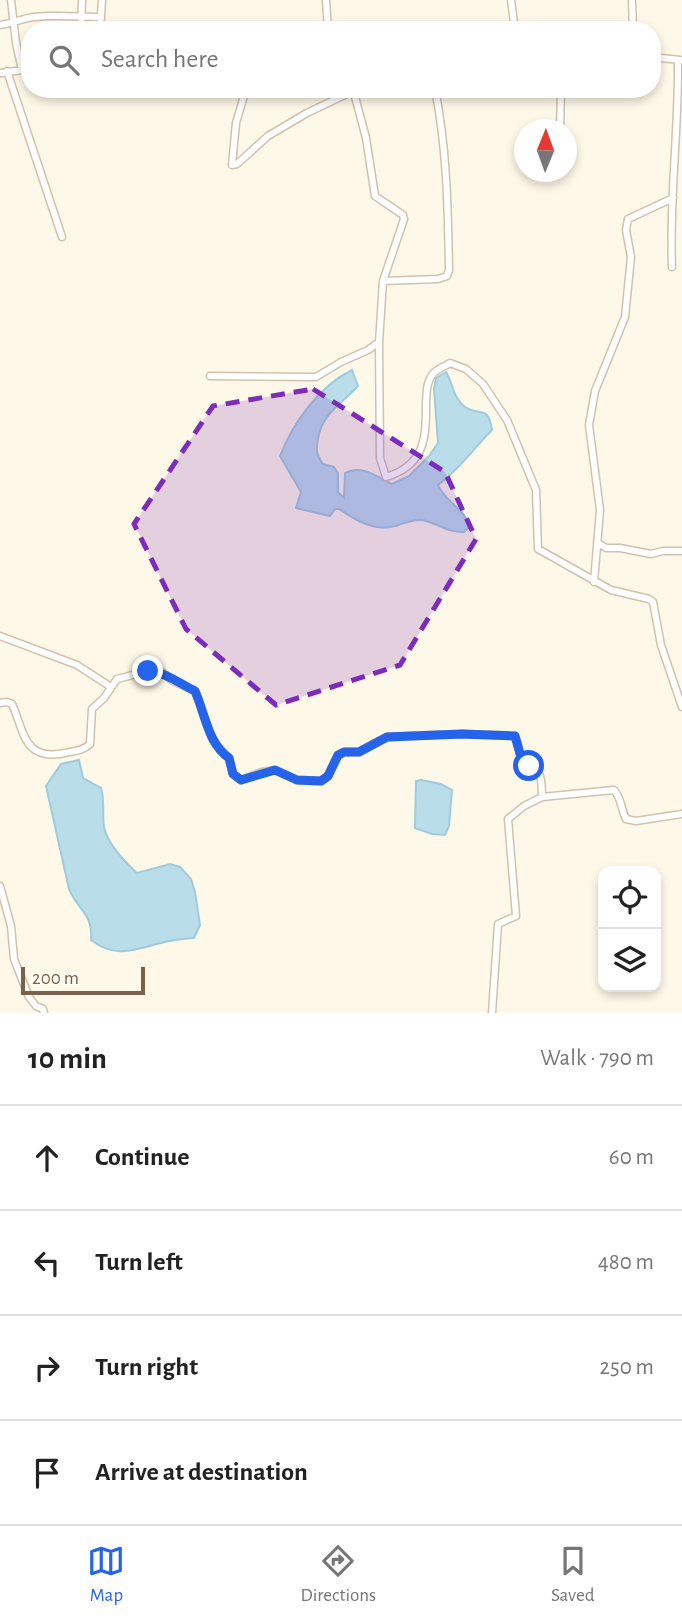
<!DOCTYPE html>
<html lang="en">
<head>
<meta charset="utf-8">
<style>
	body { margin:0; font-family:"Alegreya Sans",sans-serif; background:#f6f6f6; color:#222 }
	.controls { position:absolute; right:21px; bottom:21px; display:grid; overflow:hidden; border-radius:14px; box-shadow:0 4px 10px #0003 }
	.controls button { width:63px; height:63px; display:grid; place-items:center; padding:0; border:0; border-bottom:2px solid #e0e0e0; background:#fff; color:#222; font:35px sans-serif }
	.compass { position:absolute; left:514px; top:119px; width:63px; height:63px; border-radius:50%; background:#fff; box-shadow:0 4px 10px #0003; rotate:1deg }
	.scale { position:absolute; left:21px; bottom:18px; width:124px; box-sizing:border-box; padding-left:7px; border:4px solid #7b6149; border-top:0; font-size:19px; line-height:24px; white-space:nowrap; color:#7b6149; -webkit-text-stroke:5px #fffbf0; paint-order:stroke }
	.stop { position:absolute; width:21px; height:21px; margin:-16px; border:5px solid #2563eb; border-radius:50%; background:#fff }
	.stop.end { background:#2563eb; border-color:#fff; box-shadow:0 2px 7px #0008 }
	.list { margin:0; padding:0; list-style:none }
	h2 { display:flex; justify-content:space-between; align-items:center; height:91px; margin:0; padding:0 28px; font-size:30px }
	h2 small { font-size:23px; font-weight:400; color:#767676 }
	.list li { display:grid; grid-template-columns:46px 1fr auto; gap:21px; align-items:center; box-sizing:border-box; height:105px; padding:0 28px; border-top:2px solid #e0e0e0 }
	.list b { display:block; font-size:26px; white-space:nowrap }
	.list em { font-size:23px; font-style:normal; color:#767676 }
	.icon { flex:none; width:38px; height:38px; fill:none; stroke:currentColor; stroke-width:2; stroke-linecap:round; stroke-linejoin:round }
	.map { position:relative; flex:none; width:682px; height:1013px; overflow:hidden }
	.search { position:absolute; background:#fff; box-shadow:0 4px 10px #0003; left:21px; right:21px; top:21px; height:77px; display:flex; align-items:center; gap:18px; box-sizing:border-box; padding:0 24px; border-radius:28px; color:#767676; font-size:26px }
	.sheet { height:511px; background:#fff }
	nav { display:flex; justify-content:space-around; align-items:center; box-sizing:border-box; height:98px; border-top:2px solid #e0e0e0; background:#fff; font-size:19px; color:#767676 }
	nav a { display:grid; justify-items:center; gap:4px }
	nav .on { color:#2563eb }
	.map>svg:first-child { display:block }
	.water { fill:#baddea; stroke:#9fcbdc; stroke-width:2 }
	.lines { fill:none; stroke-linecap:round; stroke-linejoin:round }
	.minor-casing { stroke:#d2c1ac; stroke-width:9 }
	.minor { stroke:#fff; stroke-width:6 }
	.route { stroke:#2563eb; stroke-width:9 }
	.marked { fill:#7b2cbf; fill-opacity:0.2; stroke:#7b2cbf; stroke-width:5; stroke-dasharray:14 9; stroke-linejoin:round }
</style>
</head>
<body>
<div class="map">
<svg width="682" height="1013" viewBox="0 0 682 1013">
	<rect width="100%" height="100%" fill="#fef8e8"/>
	<path class="water" d="M352 370 358 386C342 404 323 412 318 438 316 449 316 455 323 464L334 467 338 473V492L344 498 345 473C361 464 378 477 392 484L409 476 429 456 438 443 434 389 436 378 446 372C453 383 453 398 465 407 480 417 488 404 492 430 473 449 460 469 438 485 446 503 463 507 470 526L464 532C448 533 437 523 422 520 413 519 404 523 395 526 374 532 356 520 339 509H335L330 516 296 508 301 492 280 456C293 423 319 386 352 370Z
		M79 760 83 778 101 788C105 801 102 814 104 827 107 843 125 862 137 873L170 864 180 867 191 879 195 892 200 925 194 938C183 939 171 940 161 943 133 950 116 959 91 940 93 913 79 912 69 889L46 786 61 764Z
		M421 780 441 784 452 790 449 826 445 835 432 834 415 828 416 781Z"/>
	<g class="lines">
		<g class="minor-casing">
			<path id="minor" d="M11 0 16 43 22 70
				M326 0 328 30
				M511 0 515 30
				M632 0 633 30
				M0 25C9 24 13 22 21 20 39 13 80 17 100 17
				M81 30 82 0
				M100 30 102 0
				M156 30V27L170 30
				M379 30 397 28 437 30
				M652 57 680 60
				M7 71 62 237
				M0 73 30 69
				M246 89 236 123 232 165 237 164 268 136 307 113 353 91
				M560 130 561 89
				M672 267C669 198 679 129 678 60
				M383 281 438 279 447 276 449 270C448 209 447 149 435 89
				M379 342 380 458 386 477C426 465 426 437 426 402 427 392 426 384 432 375 436 369 444 367 450 363L466 369 483 384 507 420 536 490 538 549 611 590 649 599 653 602 661 645 682 707
				M210 376 316 377 341 362 368 350 379 342 383 281 404 219 403 215 375 196 366 138 353 89
				M598 543 606 548H620L651 554 663 551H682
				M594 582 600 510 589 425 595 391 625 317 631 257 626 230 628 219 673 198
				M0 636 77 665 111 687
				M0 703 7 702 12 704C24 730 23 762 65 753 74 751 83 751 90 744L92 709 104 698 117 679 148 671 162 672 173 681 195 691 213 741 229 758 233 774 241 780 262 772 275 770 297 780 321 781 328 776 338 756 344 752H359L387 737 462 734 515 736 523 764C544 771 541 777 542 797
				M0 886 11 926 14 959 29 997 36 1006 43 1009 44 1013
				M492 1013 498 924 516 916 508 819 524 806 542 797 614 790C623 801 620 808 626 819L636 821 682 814"/>
		</g>
		<use href="#minor" class="minor"/>
	</g>
	<g class="lines">
		<path class="route" d="M148 671C165 672 179 683 195 691 205 713 208 744 229 758L233 774 241 780 275 770 297 780 321 781 328 776 338 755 344 752H359L387 737 462 734 515 736 523 764 529 766"/>
	</g>
	<path class="marked" d="M313 389 445 472 476 539 400 665 276 705 186 629 134 524 213 406Z"/>
</svg>
<div class="controls">
<button><svg class="icon" aria-label="locate" viewBox="0 0 24 24"><circle cx="12" cy="12" r="6"/><path d="M12 2v4M12 18v4M2 12h4M18 12h4"/></svg></button>
<button><svg class="icon" aria-label="layers" viewBox="0 0 24 24"><path d="M12 4l9 5-9 5-9-5zM3 14l9 5 9-5"/></svg></button>
</div>
<svg class="compass" viewBox="-18 -18 36 36"><path d="M0-13l5 13h-10z" fill="#e53935"/><path d="M0 13l5-13h-10z" fill="#767676"/></svg>
<div class="scale">200 m</div>
<div class="stop" style="left:529px;top:766px"></div>
<div class="stop end" style="left:148px;top:671px"></div>
<div class="search"><svg class="icon" aria-label="search" viewBox="0 0 24 24"><circle cx="10" cy="10" r="6"/><path d="M15 15l6 6"/></svg>Search here</div>
</div>
<section class="sheet">
<h2>10 min<small>Walk · 790 m</small></h2>
<ul class="list">
<li><svg class="icon" aria-label="ahead" viewBox="0 0 24 24"><path d="M12 20V5M6 11l6-6 6 6"/></svg><div><b>Continue</b></div><em>60 m</em></li>
<li><svg class="icon" aria-label="left" viewBox="0 0 24 24"><path d="M17 20v-9H6M10 6l-5 5 5 5"/></svg><div><b>Turn left</b></div><em>480 m</em></li>
<li><svg class="icon" aria-label="right" viewBox="0 0 24 24"><path d="M7 20v-9h11M14 6l5 5-5 5"/></svg><div><b>Turn right</b></div><em>250 m</em></li>
<li><svg class="icon" aria-label="arrive" viewBox="0 0 24 24"><path d="M6 21V4h12l-3 4 3 4H6"/></svg><div><b>Arrive at destination</b></div></li>
</ul>
</section>
<nav>
<a class="on"><svg class="icon" aria-label="map" viewBox="0 0 24 24"><path d="M3 6l6-2 6 2 6-2v14l-6 2-6-2-6 2zM9 4v14M15 6v14"/></svg>Map</a>
<a><svg class="icon" aria-label="directions" viewBox="0 0 24 24"><path d="M12 3l9 9-9 9-9-9zM9 14v-3h6M13 9l2 2-2 2"/></svg>Directions</a>
<a><svg class="icon" aria-label="saved" viewBox="0 0 24 24"><path d="M7 4h10v16l-5-4-5 4z"/></svg>Saved</a>
</nav>
</body>
</html>
